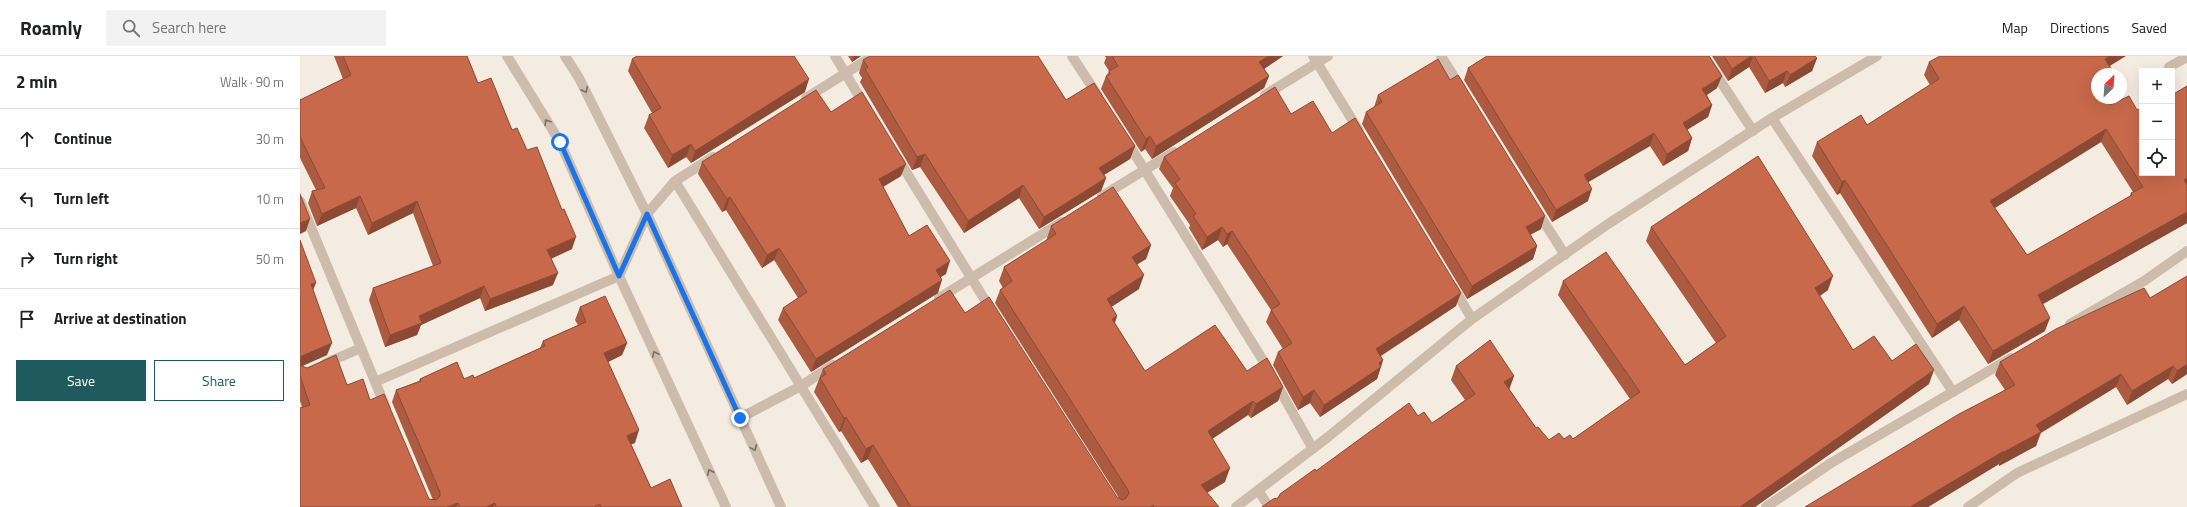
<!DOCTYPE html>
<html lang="en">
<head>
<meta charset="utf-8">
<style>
	body { margin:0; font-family:"Titillium Web",sans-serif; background:#f2f2f2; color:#202124 }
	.controls { position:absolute; right:12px; top:12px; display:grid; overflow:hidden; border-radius:0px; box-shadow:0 4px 16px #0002 }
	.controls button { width:36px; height:36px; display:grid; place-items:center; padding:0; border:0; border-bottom:1px solid #e0e0e0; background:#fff; color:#202124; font:20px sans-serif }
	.compass { position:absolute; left:1791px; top:12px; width:36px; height:36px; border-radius:50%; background:#fff; box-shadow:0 4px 16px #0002; rotate:25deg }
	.stop { position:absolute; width:12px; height:12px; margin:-9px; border:3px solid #1a73e8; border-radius:50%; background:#fff }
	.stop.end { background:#1a73e8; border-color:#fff; box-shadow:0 1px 4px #0008 }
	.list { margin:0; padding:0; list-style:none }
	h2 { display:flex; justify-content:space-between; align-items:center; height:52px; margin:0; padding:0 16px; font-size:17px }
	h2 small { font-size:13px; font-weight:400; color:#757577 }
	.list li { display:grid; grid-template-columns:26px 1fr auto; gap:12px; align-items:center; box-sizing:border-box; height:60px; padding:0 16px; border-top:1px solid #e0e0e0 }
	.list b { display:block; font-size:15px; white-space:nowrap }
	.list em { font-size:13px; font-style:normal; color:#757577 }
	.actions { display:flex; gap:8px; padding:12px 16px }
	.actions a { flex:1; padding:9px 0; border:1px solid #1f5a5e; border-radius:0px; text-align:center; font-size:14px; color:#1f5a5e }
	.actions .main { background:#1f5a5e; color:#fff }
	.icon { flex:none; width:22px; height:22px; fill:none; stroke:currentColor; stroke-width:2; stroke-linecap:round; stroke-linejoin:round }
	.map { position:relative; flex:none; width:1887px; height:451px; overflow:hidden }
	header { display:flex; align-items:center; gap:24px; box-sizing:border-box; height:56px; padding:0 20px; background:#fff; border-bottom:1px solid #e0e0e0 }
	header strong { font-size:19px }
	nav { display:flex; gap:22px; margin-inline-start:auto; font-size:14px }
	.search { width:280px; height:36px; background:#f2f2f2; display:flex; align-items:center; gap:10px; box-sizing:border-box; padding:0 14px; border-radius:0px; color:#757577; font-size:15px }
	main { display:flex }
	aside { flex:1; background:#fff }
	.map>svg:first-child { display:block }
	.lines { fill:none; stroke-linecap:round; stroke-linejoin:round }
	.minor { stroke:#cdbbac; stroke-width:10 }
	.tertiary { stroke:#cdbbac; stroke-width:10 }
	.wall { fill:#ac5a40; fill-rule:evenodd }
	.shaded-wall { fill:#8c4a34 }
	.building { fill:#c8694b; stroke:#8c4a34; fill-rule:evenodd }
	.oneway { stroke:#7d6f65 }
	.route { stroke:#1a73e8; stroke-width:5 }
</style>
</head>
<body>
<header>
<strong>Roamly</strong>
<div class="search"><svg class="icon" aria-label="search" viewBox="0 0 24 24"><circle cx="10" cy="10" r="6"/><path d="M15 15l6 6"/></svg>Search here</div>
<nav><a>Map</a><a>Directions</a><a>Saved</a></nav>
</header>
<main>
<aside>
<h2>2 min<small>Walk · 90 m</small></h2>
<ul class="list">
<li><svg class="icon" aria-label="ahead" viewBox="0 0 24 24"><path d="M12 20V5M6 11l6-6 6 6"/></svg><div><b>Continue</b></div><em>30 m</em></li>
<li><svg class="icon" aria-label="left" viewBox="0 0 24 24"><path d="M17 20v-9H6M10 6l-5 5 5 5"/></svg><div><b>Turn left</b></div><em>10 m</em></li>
<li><svg class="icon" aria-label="right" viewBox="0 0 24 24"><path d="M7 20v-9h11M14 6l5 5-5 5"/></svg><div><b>Turn right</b></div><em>50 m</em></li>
<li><svg class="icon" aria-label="arrive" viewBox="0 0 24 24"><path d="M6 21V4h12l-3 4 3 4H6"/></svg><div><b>Arrive at destination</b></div></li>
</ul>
<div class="actions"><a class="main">Save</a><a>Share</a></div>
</aside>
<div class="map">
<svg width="1887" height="451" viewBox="0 0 1887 451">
	<rect width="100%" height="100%" fill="#f4ebe1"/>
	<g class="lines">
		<path class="minor" d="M535 0 565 50
			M772 0 798 40
			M1013 0 1059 75
			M1141 0 1161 32
			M1404 0 1453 75
			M1869 11 1887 1
			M965 39 1028 0
			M506 42 573 0
			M1472 62 1653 336
			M826 84 964 306 1013 393
			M597 101 691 254
			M375 125 575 451
			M802 140 874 96
			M0 145 86 352
			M1237 155 1265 199
			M1153 231 1172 263
			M639 242 762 166
			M1770 268 1844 225 1887 195
			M26 307 61 292
			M75 326 319 220 347 158 375 125 413 101
			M440 362 501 330 533 309
			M958 434 969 451
			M936 451 1028 381 1172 263 1308 168 1472 62 1577 0
			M1466 451 1531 407 1711 302
			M1668 451 1717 417 1887 338"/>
		<path class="tertiary" d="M207 0 260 86 319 220 426 451
			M265 0 279 22 347 158 481 451"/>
	</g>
	<path class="wall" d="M34 0H167L178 27 212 74 272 193 251 203 253 229 185 255 180 242 121 269 117 279 85 291 69 244 73 232 133 210 113 157 68 179 56 152 17 170 8 147 12 135 16 134 0 102V44L43 23Z
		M548 0H561L552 6Z
		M805 0H983L964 13 969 20 964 32 852 103 845 93 841 96 801 33 806 20 807 19 809 15 804 7 806 2Z
		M1412 0H1515L1517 2 1512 15 1485 31 1483 27 1465 37 1449 11 1428 25Z
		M332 3 505 36 391 107 386 101 368 112 344 72 349 59 352 57 328 15Z
		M563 4 766 44 835 90 830 103 804 119 806 122 801 135 739 173 719 142 664 177 620 111 612 114 560 26 562 22 559 17Z
		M1629 6 1810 10 1797 18V42L1810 49 1887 167 1743 248 1745 275 1688 308 1659 264 1632 282 1540 137 1537 139 1512 100 1517 86 1567 69 1630 29 1624 19ZM1801 86 1833 136 1831 137 1830 140 1727 199 1695 152Z
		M1168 12 1417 32 1407 39 1412 49 1408 61 1387 74 1392 82 1388 95 1363 110 1350 90 1288 126V145L1252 166 1164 24Z
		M1078 39 1241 173 1230 179 1237 190 1233 203 1167 243 1062 68 1066 56 1074 51Z
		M531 56 601 120 583 131 609 180 646 218 640 221 638 237 511 316 478 264 483 252 498 242 474 204 462 212 426 154 422 156 398 118 402 106Z
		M991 58 1032 77 1156 250 1081 300 1083 304 1077 323 1020 361 1010 347 998 354 973 309 978 296 983 293 966 266 971 254 927 188 923 191 918 184 902 194 889 172 890 169 870 140 873 132 859 113 864 101Z
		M751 170 851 189 846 203 837 208 839 233 811 251 817 260 815 267 845 315H947L983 331 978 345 951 362 948 359 912 383 925 426 907 437 919 451H598L568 403 561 407 541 375 539 376 514 336 523 313 665 257 817 441 819 442 695 247 700 234 703 232 699 225 704 211 746 185Z
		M1351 171 1528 234 1520 240 1553 294 1592 305 1629 328 1455 451H962L978 442 1016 415 1118 360 1132 367 1165 344 1151 324 1156 310 1214 320 1209 333 1236 372 1249 384 1273 383 1330 343 1258 239 1263 225 1385 309 1416 287 1346 185Z
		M0 184 13 234 27 299 2 310 47 329 70 344 129 443 133 444 92 346 96 334 119 325 120 323H164L174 322 240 292 243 285 278 269 275 264 280 251 327 287 322 299 308 306 335 387 331 388 351 432 382 451H0L2 351 0 345Z
		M1844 232 1887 318 1872 328 1868 323 1827 349 1816 331 1741 377 1736 390 1699 410V408L1628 451H1505L1705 334 1695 319 1700 306Z"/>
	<path class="shaded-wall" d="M554 0H561L552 6Z
		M969 0H983L955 19 959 6Z
		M1451 0H1453L1449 11 1428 25 1432 13Z
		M1809 0H1826L1800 16 1805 3Z
		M1517 2 1512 15 1485 31 1490 19Z
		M1812 14 1810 18H1805Z
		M1487 15 1483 27 1465 37 1469 25Z
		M969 20 964 32 852 103 856 90Z
		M1422 20 1417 32 1398 45 1402 33Z
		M509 23 505 36 391 107 395 95Z
		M1412 49 1408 61 1378 79 1383 67Z
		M1806 73 1801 86 1685 158 1690 145Z
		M1354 77 1350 90 1280 131 1284 119Z
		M850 80 845 93 841 96 846 83Z
		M1392 82 1388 95 1363 110 1367 98Z
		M391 88 386 101 368 112 372 99Z
		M835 90 830 103 794 125 799 112Z
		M625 98 620 111 612 114 617 101Z
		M606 108 601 120 574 136 579 123Z
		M806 122 801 135 739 173 744 161Z
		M1887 122V133L1884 124Z
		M1545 124 1540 137 1537 139 1542 126Z
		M723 129 719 142 664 177 668 165Z
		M1292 133 1288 145 1252 166 1256 154Z
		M60 140 56 152 17 170 22 158Z
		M430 141 426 154 422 156 427 143Z
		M117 145 113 157 68 179 72 167Z
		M1887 156V167L1734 253 1738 239Z
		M1245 160 1241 173 1221 184 1226 171Z
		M10 163 6 175 0 178V167Z
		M922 171 918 184 902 194 907 181Z
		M932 175 927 188 923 191 927 178Z
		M276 181 272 193 243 206 247 194Z
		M851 189 846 203 827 215 832 201Z
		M1237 190 1233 203 1167 243 1172 230Z
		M479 192 474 204 462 212 467 199Z
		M650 205 646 218 631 227 636 214Z
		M258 217 253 229 185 255 190 243Z
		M844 219 839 233 802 257 807 243Z
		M1533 220 1528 234 1510 246 1515 232Z
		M642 224 638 237 511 316 516 303Z
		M16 227 11 239V228Z
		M184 230 180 242 121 269 117 279 85 291 90 279 119 260Z
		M1161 237 1156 250 1071 306 1076 293Z
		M1664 250 1659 264 1632 282 1637 268Z
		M817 260 812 274V263Z
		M1750 262 1745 275 1688 308 1693 295Z
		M32 287 27 299 0 311V302L2 300Z
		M327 287 322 299 300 310 304 297Z
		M1083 304 1077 323 1020 361 1024 349Z
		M1887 308V318L1872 328 1877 315Z
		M1873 310 1868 323 1827 349 1832 335Z
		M1634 314 1629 328 1455 451H1440Z
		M1821 318 1816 331 1740 377 1736 390 1699 410 1704 396 1736 369Z
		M1214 320 1209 334 1204 326Z
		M983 331 978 345 951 362 956 348Z
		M1014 334 1010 347 998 354 1003 341Z
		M953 345 948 359 903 389 908 375Z
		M546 361 541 375 539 376 544 362Z
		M339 374 335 387 322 392 327 380Z
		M573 389 568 403 561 407 566 393Z
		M1704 395 1699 408 1628 451H1610Z
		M930 412 925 426 896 443 901 429Z
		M158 447 156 451H147Z
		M195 447 193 451H186Z"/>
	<path class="building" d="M43 0H167L178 27 191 22 212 74 217 72 227 94 237 91 262 154 264 153 276 181 247 194 258 217 190 243 184 230 119 260 122 267 90 279 73 232 141 207 117 145 72 167 60 140 22 158 12 135 25 132 0 81V44L51 19Z
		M337 0H494L509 23 395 95 391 88 372 99 349 59 361 52 332 3Z
		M570 0H738L766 44 794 27 835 90 799 112 806 122 744 161 723 129 668 165 625 98 617 101 565 13 568 11 563 4Z
		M812 0H969L959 6 969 20 856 90 850 80 846 83 806 20 810 18 809 15 818 10Z
		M1187 0H1409L1422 20 1402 33 1412 49 1383 67 1392 82 1367 98 1354 77 1284 119 1292 133 1256 154 1168 12Z
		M1424 0H1451L1432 13Z
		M1454 0H1515L1517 2 1490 19 1487 15 1469 25Z
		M1640 0H1809L1805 3 1812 14 1805 18H1797V23L1796 24 1797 25V42H1806L1810 49 1829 40 1837 54 1841 52 1842 54V117H1872V39L1887 30V122L1884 124 1887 129V156L1738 239 1750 262 1693 295 1664 250 1637 268 1545 124 1542 126 1517 86 1561 59 1567 69 1639 23 1629 6ZM1806 73 1843 131 1831 137 1832 139 1727 199 1690 145Z
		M1138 3 1150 24 1158 19 1245 160 1226 171 1237 190 1172 230 1066 56 1082 46 1078 39Z
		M975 31 991 58 1013 45 1032 77 1055 62 1161 237 1076 293 1083 304 1079 307 1081 311 1024 349 1014 334 1003 341 978 296 992 287 971 254 980 248 932 175 927 178 922 171 907 181 893 160 896 158 875 127 880 123 864 101Z
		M516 34 531 56 562 36 606 108 579 123 609 180 627 169 650 205 636 214 642 224 516 303 483 252 507 236 479 192 467 199 430 141 427 143 402 106Z
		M1458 100 1533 220 1515 232 1553 294 1574 280 1592 305 1616 288 1634 314 1440 451H962L973 443 978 442 980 438 1015 413 1016 415 1109 347 1118 360 1124 356 1132 367 1175 338 1156 310 1190 284 1214 320 1204 326 1236 372 1238 371 1249 384 1259 377 1264 383 1270 379 1273 383 1340 336 1263 225 1306 196 1385 309 1426 280 1351 171Z
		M813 131 851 189 832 201 844 219 807 243 817 260 812 263 845 315 915 269 947 315 967 302 983 331 956 348 953 345 908 375 930 412 901 429 919 451H854L853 449 850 451H611L573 389 566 393 546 361 544 362 520 322 526 318 523 313 650 234 665 257 689 241 817 441 822 444 826 442 829 437 828 434 700 234 712 225 704 211 756 178 751 170Z
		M0 138 10 163 0 167Z
		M0 184 16 227 11 228 32 287 2 300 0 302Z
		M1887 220V308L1877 315 1873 310 1832 335 1821 318 1736 369 1741 376 1704 396V395L1610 451H1505L1659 358 1715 329 1700 306 1756 273 1844 232 1850 242Z
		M305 240 327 287 304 297 339 374 327 380 351 432 370 423 382 451H301L300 448 294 451H196L195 447 186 451H160L158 447 147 451H0V352L10 349 0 320V309L7 312 36 299 47 329 63 323 70 344 84 338 129 443 136 444 140 440V436L96 334 121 325 120 323 157 306 164 323 173 319 174 322 245 290 243 285 286 266 280 251Z"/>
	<defs><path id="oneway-chevron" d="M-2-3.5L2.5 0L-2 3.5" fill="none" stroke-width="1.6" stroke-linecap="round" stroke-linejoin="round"/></defs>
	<g class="oneway">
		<use href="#oneway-chevron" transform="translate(285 34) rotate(64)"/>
		<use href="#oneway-chevron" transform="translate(247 66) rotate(-122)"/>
		<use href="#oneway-chevron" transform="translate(355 298) rotate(-115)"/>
		<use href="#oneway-chevron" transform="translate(454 392) rotate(66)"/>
		<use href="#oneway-chevron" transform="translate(410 416) rotate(-115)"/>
	</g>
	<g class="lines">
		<path class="route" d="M260 86 319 220 347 158 440 362"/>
	</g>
</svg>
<div class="controls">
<button>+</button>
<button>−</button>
<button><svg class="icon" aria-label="locate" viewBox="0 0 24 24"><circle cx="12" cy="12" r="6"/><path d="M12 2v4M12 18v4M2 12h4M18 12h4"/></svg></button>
</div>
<svg class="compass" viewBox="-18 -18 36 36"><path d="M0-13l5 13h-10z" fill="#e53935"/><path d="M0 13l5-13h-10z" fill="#757577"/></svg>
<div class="stop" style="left:260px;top:86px"></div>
<div class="stop end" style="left:440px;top:362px"></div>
</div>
</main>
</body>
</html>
